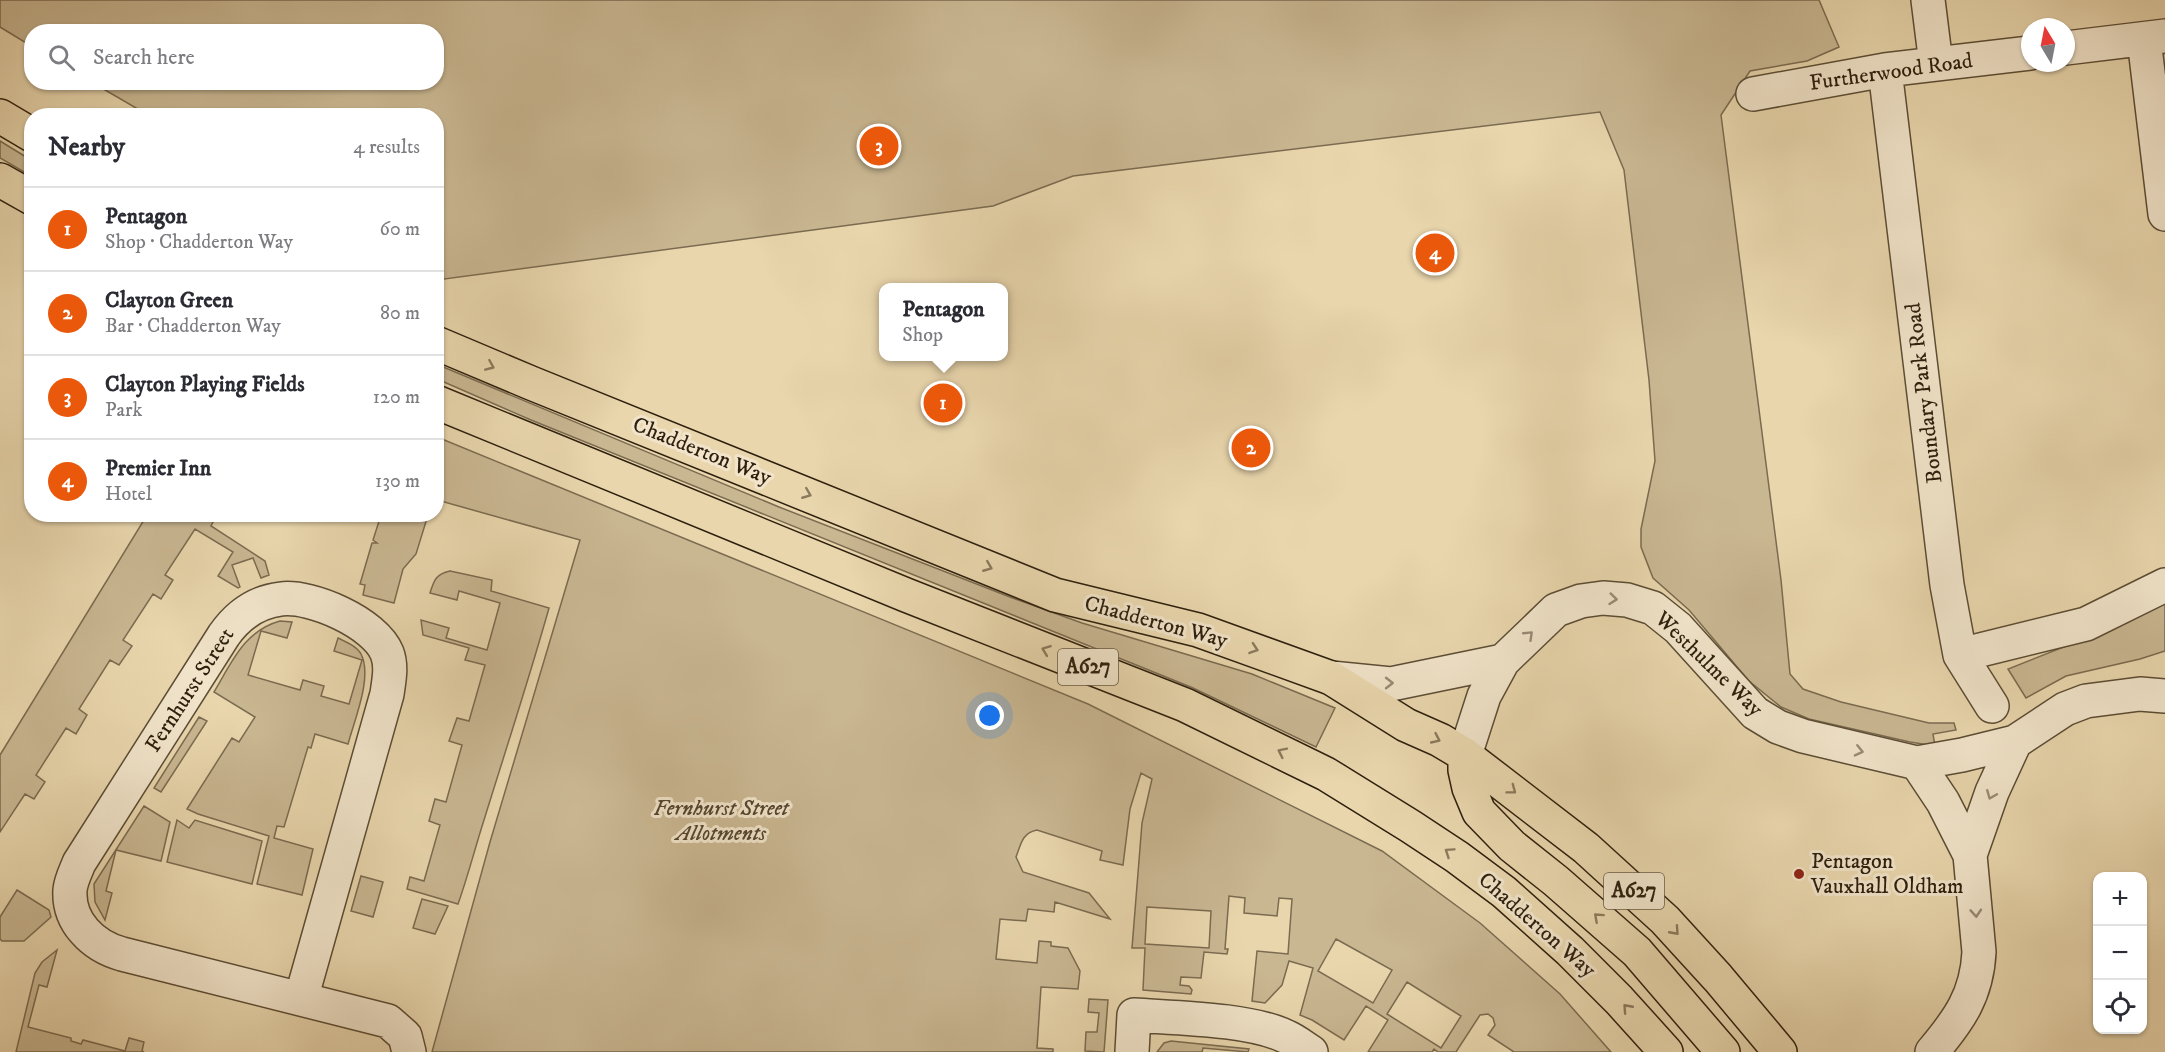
<!DOCTYPE html>
<html lang="en">
<head>
<meta charset="utf-8">
<style>
	body { margin:0; font-family:"IM FELL DW Pica",serif; background:#f7f7f7; color:#2b2b33 }
	.controls { position:absolute; right:18px; bottom:18px; display:grid; overflow:hidden; border-radius:12px; box-shadow:0 2px 4px #0004 }
	.controls button { width:54px; height:54px; display:grid; place-items:center; padding:0; border:0; border-bottom:2px solid #e1e1e2; background:#fff; color:#2b2b33; font:30px sans-serif }
	.compass { position:absolute; left:2021px; top:18px; width:54px; height:54px; border-radius:50%; background:#fff; box-shadow:0 2px 4px #0004; rotate:350deg }
	.you { position:absolute; left:990px; top:716px; width:21px; height:21px; margin:-15px; border:4px solid #fff; border-radius:50%; background:#1a73e8; box-shadow:0 0 0 9px #1a73e833 }
	.badge { display:grid; place-items:center; width:39px; height:39px; border-radius:50%; background:#ea580c; color:#fff; font-size:20px; font-weight:700 }
	.pin { position:absolute; translate:-50% -50%; border:3px solid #fff; box-shadow:0 2px 6px #0006 }
	.popup { position:absolute; left:879px; top:283px; width:129px; height:78px; box-sizing:border-box; display:grid; place-content:center; border-radius:12px; background:#fff; filter:drop-shadow(0 2px 4px #0005); font-size:20px; white-space:nowrap; color:#7c7c81 }
	.popup b { font-size:22px; color:#2b2b33 }
	.popup::after { content:''; position:absolute; left:50%; top:100%; margin-left:-12px; border:12px solid transparent; border-top-color:#fff }
	.list { margin:0; padding:0; list-style:none }
	h2 { display:flex; justify-content:space-between; align-items:center; height:78px; margin:0; padding:0 24px; font-size:26px }
	h2 small { font-size:20px; font-weight:400; color:#7c7c81 }
	.list li { display:grid; grid-template-columns:39px 1fr auto; gap:18px; align-items:center; box-sizing:border-box; height:84px; padding:0 24px; border-top:2px solid #e1e1e2 }
	.list b { display:block; font-size:22px; white-space:nowrap }
	.list p { margin:0; font-size:20px; white-space:nowrap; color:#7c7c81 }
	.list em { font-size:20px; font-style:normal; color:#7c7c81 }
	.icon { flex:none; width:33px; height:33px; fill:none; stroke:currentColor; stroke-width:2; stroke-linecap:round; stroke-linejoin:round }
	.map { position:relative; flex:none; width:2165px; height:1052px; overflow:hidden }
	.search { position:absolute; background:#fff; box-shadow:0 2px 4px #0004; left:24px; top:24px; width:420px; height:66px; display:flex; align-items:center; gap:15px; box-sizing:border-box; padding:0 21px; border-radius:24px; color:#7c7c81; font-size:22px }
	.panel { position:absolute; background:#fff; box-shadow:0 2px 4px #0004; left:24px; top:108px; width:420px; height:414px; border-radius:24px }
	.map>svg:first-child { display:block }
	.green { fill:#c9b792; stroke:#7b6b50; stroke-width:1.5; fill-rule:evenodd }
	.lines { fill:none; stroke-linecap:round; stroke-linejoin:round }
	.minor-casing { stroke:#5c4d35; stroke-width:36 }
	.trunk-casing { stroke:#2d1f0d; stroke-width:36 }
	.minor { stroke:#f1e4ca; stroke-width:33 }
	.trunk { stroke:#e9d6ad; stroke-width:33 }
	.oneway { stroke:#8b7a5d }
	.oneway2 { stroke:#998b75 }
	.poi-dot { fill:#8f2418; stroke:#f1e4ca; stroke-width:2 }
	.labels { text-anchor:middle; dominant-baseline:central; stroke-width:6; stroke-linejoin:round; paint-order:stroke }
	.shield { fill:#f1e4ca; stroke:#685a46; stroke-width:1.5 }
	.shield-label { font-size:21px; font-weight:bold; fill:#2d1f0d }
	.street-label { font-size:22px; fill:#2d1f0d; stroke:#f1e4ca }
	.park-label { font-size:22px; font-style:italic; fill:#54452e; stroke:#f1e4ca }
	.poi-label { font-size:22px; fill:#2d1f0d; stroke:#f1e4ca; text-anchor:start }
</style>
</head>
<body>
<div class="map">
<svg width="2165" height="1052" viewBox="0 0 2165 1052">
	<rect width="100%" height="100%" fill="#e9d6ad"/>
	<filter id="stains"><feTurbulence type="fractalNoise" baseFrequency=".00333" numOctaves="4"/><feColorMatrix values="0 0 0 0 .2 0 0 0 0 .09 0 0 0 0 .02 0 0 0 .5 -.17"/></filter>
	<radialGradient id="worn" r=".72"><stop offset=".6" stop-color="#630" stop-opacity="0"/><stop offset="1" stop-color="#630" stop-opacity=".3"/></radialGradient>
	<path class="green" d="M0 0H1819L1839 47 1807 61 1750 71 1721 115 1781 580 1790 674 1803 689 1841 702 1929 723H1954L1956 730 1933 734 1935 746 1910 742 1809 719 1781 707 1749 681 1689 610 1653 578 1641 547V529L1655 461 1649 380 1624 170 1600 112 1073 176 993 206 437 280 436 116 148 115 93 83 436 82V32H32L31 46 0 27Z
		M0 141 31 160V176L0 158Z
		M436 364 779 507 1010 597 1082 623 1252 674 1335 708 1316 747 1193 688 531 420 437 379Z
		M437 437 1088 704 1382 851 1480 923 1560 994 1611 1052H1514L1488 1035 1495 1025 1493 1018 1488 1014 1480 1015 1456 1052H1438L1434 1049 1432 1052H1368L1388 1020 1366 1006 1344 1040 1312 1020 1300 1015 1313 968 1289 961 1282 985 1265 1003 1252 1001 1257 951 1288 954 1292 899 1279 898 1277 916 1244 913 1245 898 1229 896 1225 949H1228L1227 954 1204 952 1201 978 1181 977 1180 985 1189 986 1192 990 1191 994 1143 990 1145 948H1132L1142 823 1152 779 1141 773 1130 809 1123 865 1100 860 1102 851 1037 830C1022 833 1021 844 1016 857L1023 872 1089 893 1110 919 1055 902 1054 912 1028 909 1026 921 1000 919 996 959 1037 963 1039 941 1051 942V946L1068 948 1080 971 1078 989 1041 987 1037 1048 1053 1049V1052H432L490 842 580 540 437 500ZM1147 907 1211 911 1209 948 1145 944ZM1336 939 1392 970 1373 1003 1318 971ZM1407 982 1461 1016 1441 1048 1387 1014Z
		M214 515 216 516 211 526 265 561 269 575 261 578 253 558 232 565 240 587 238 588 218 576 233 552 195 529 165 575 173 580 161 599 153 594 123 640 132 646 119 665 110 660 79 709 87 715 76 734 66 728 36 775 45 782 34 799 25 794 0 832V755L147 515Z
		M381 515H428L416 554 403 569 394 603 363 595 365 585 360 584 372 543H377L373 540Z
		M450 571 492 580 491 591 549 608C529 679 506 749 484 820 475 848 468 876 458 904L407 889 410 877 424 881 440 825 429 821 435 799 446 802 462 745 449 741 457 718 469 721 485 665 465 660 469 648 423 635 421 620 449 628 446 638 487 650 500 603 459 591 457 600 430 593C434 580 436 574 450 571Z
		M2165 602V651L2140 659 2066 676 2026 698 2008 669 2099 633Z
		M280 621 292 622 287 638 261 631 248 675 300 690 303 680 324 686 321 696 349 704 362 660 334 651 338 638C346 642 357 646 361 654 373 677 354 721 348 744L315 734 311 748 308 747 284 827 277 826 274 838 313 849 302 895 257 884 269 836 198 814 187 809 232 738 239 742 255 717 214 692C232 662 244 631 280 621Z
		M199 717 207 721 161 792 154 788Z
		M144 806 170 822 161 861 116 850 106 891 112 893 105 920 95 902 94 884Z
		M177 820 189 828 195 820 262 841 252 884 167 862Z
		M361 876 383 882 373 917 351 911Z
		M17 890 49 910 51 917 24 941H2L0 939V917Z
		M422 899 448 906 435 934 413 928Z
		M57 950 47 987 39 985 28 1027 71 1038V1041L81 1044 83 1040 125 1051 129 1038 144 1042 142 1051 144 1052H16L35 973 42 962Z
		M1089 999 1108 1000 1104 1052 1085 1051 1086 1032H1097L1099 1013 1088 1012Z
		M1171 1041 1249 1049 1248 1052 1203 1048 1202 1052H1157L1164 1043Z"/>
	<g class="lines">
		<g class="minor-casing">
			<path id="minor" d="M1928 0 1936 64
				M2144 39 2165 214
				M2066 48 2165 36
				M1885 70 1947 585 1960 655 1992 706
				M1753 94 1885 70 2030 53
				M1960 655 2086 624 2165 585
				M1331 678 1391 684 1503 661
				M1465 755 1484 696 1503 661 1556 610 1581 601 1603 598 1627 600 1653 608 1678 628 1755 713 1778 727 1803 736 1917 763 1962 755 2015 742 2065 709 2086 701 2140 694 2165 696
				M1917 763 1943 802 1970 855 1979 952C1977 995 1959 1020 1932 1052
				M1970 855 1992 792 2015 742
				M301 999 387 694C389 680 392 666 387 653 375 623 311 595 281 599 256 602 238 615 224 635L79 863C76 871 71 880 70 890 68 922 93 946 122 954L388 1021 405 1036 409 1052
				M1132 1052 1134 1015C1176 1018 1251 1019 1287 1037 1296 1041 1303 1047 1311 1052"/>
		</g>
		<g class="trunk-casing">
			<path id="trunk" d="M0 116 32 135
				M0 180 32 198
				M436 343 531 383 1055 595 1198 630 1331 678 1406 725 1440 740 1465 755 1586 848 1665 920 1718 978 1780 1052
				M436 402 906 595 1185 705 1326 774 1410 826 1457 857 1504 892 1570 951 1619 1000 1666 1052
				M1465 755V770L1469 788 1479 812 1512 846 1556 881 1637 952 1723 1052"/>
		</g>
		<use href="#minor" class="minor"/>
		<use href="#trunk" class="trunk"/>
	</g>
	<defs><path id="oneway-chevron" d="M-2-3.5L2.5 0L-2 3.5" fill="none" stroke-width="1.6" stroke-linecap="round" stroke-linejoin="round" transform="scale(1.5)"/></defs>
	<g class="oneway">
		<use href="#oneway-chevron" transform="translate(490 366) rotate(23)"/>
		<use href="#oneway-chevron" transform="translate(807 494) rotate(22)"/>
		<use href="#oneway-chevron" transform="translate(988 567) rotate(22)"/>
		<use href="#oneway-chevron" transform="translate(1254 649) rotate(19)"/>
		<use href="#oneway-chevron" transform="translate(1046 650) rotate(-159)"/>
		<use href="#oneway-chevron" transform="translate(1436 739) rotate(25)"/>
		<use href="#oneway-chevron" transform="translate(1282 752) rotate(-154)"/>
		<use href="#oneway-chevron" transform="translate(1512 790) rotate(37)"/>
		<use href="#oneway-chevron" transform="translate(1449 852) rotate(-146)"/>
		<use href="#oneway-chevron" transform="translate(1598 917) rotate(-138)"/>
		<use href="#oneway-chevron" transform="translate(1675 931) rotate(48)"/>
		<use href="#oneway-chevron" transform="translate(1627 1008) rotate(-132)"/>
	</g>
	<g class="oneway2">
		<use href="#oneway-chevron" transform="translate(1613 599) rotate(6)"/>
		<use href="#oneway-chevron" transform="translate(1529 635) rotate(-44)"/>
		<use href="#oneway-chevron" transform="translate(1389 683)"/>
		<use href="#oneway-chevron" transform="translate(1859 751) rotate(13)"/>
		<use href="#oneway-chevron" transform="translate(1991 795) rotate(112)"/>
		<use href="#oneway-chevron" transform="translate(1976 913) rotate(86)"/>
	</g>
	<circle class="poi-dot" cx="1799" cy="874" r="6"/>
	<g class="labels">
		<g class="shield">
			<rect x="1058" y="649" width="60" height="36" rx="4.5"/>
			<rect x="1604" y="873" width="60" height="36" rx="4.5"/>
		</g>
		<g class="shield-label">
			<text x="1088" y="667">A627</text>
			<text x="1634" y="891">A627</text>
		</g>
		<g class="street-label">
			<text transform="translate(1891 72) rotate(-8)">Furtherwood Road</text>
			<text transform="translate(1924 393) rotate(-97)">Boundary Park Road</text>
			<text transform="translate(702 451) rotate(22)">Chadderton Way</text>
			<text transform="translate(1156 622) rotate(15)">Chadderton Way</text>
			<text transform="translate(1709 664) rotate(44)">Westhulme Way</text>
			<text transform="translate(190 690) rotate(-57)">Fernhurst Street</text>
			<text transform="translate(1537 925) rotate(41)">Chadderton Way</text>
		</g>
		<g class="park-label">
			<text x="721" y="808">Fernhurst Street<tspan x="721" dy="25">Allotments</tspan></text>
		</g>
		<g class="poi-label">
			<text x="1811" y="861">Pentagon<tspan x="1811" dy="25">Vauxhall Oldham</tspan></text>
		</g>
	</g>
	<rect width="100%" height="100%" filter="url(#stains)"/>
	<rect width="100%" height="100%" fill="url(#worn)"/>
</svg>
<div class="controls">
<button>+</button>
<button>−</button>
<button><svg class="icon" aria-label="locate" viewBox="0 0 24 24"><circle cx="12" cy="12" r="6"/><path d="M12 2v4M12 18v4M2 12h4M18 12h4"/></svg></button>
</div>
<svg class="compass" viewBox="-18 -18 36 36"><path d="M0-13l5 13h-10z" fill="#e53935"/><path d="M0 13l5-13h-10z" fill="#7c7c81"/></svg>
<div class="you"></div>
<div class="pin badge" style="left:943px;top:403px">1</div>
<div class="popup"><b>Pentagon</b>Shop</div>
<div class="pin badge" style="left:1251px;top:448px">2</div>
<div class="pin badge" style="left:879px;top:146px">3</div>
<div class="pin badge" style="left:1435px;top:253px">4</div>
<div class="search"><svg class="icon" aria-label="search" viewBox="0 0 24 24"><circle cx="10" cy="10" r="6"/><path d="M15 15l6 6"/></svg>Search here</div>
<section class="panel">
<h2>Nearby<small>4 results</small></h2>
<ul class="list">
<li><span class="badge">1</span><div><b>Pentagon</b><p>Shop · Chadderton Way</p></div><em>60 m</em></li>
<li><span class="badge">2</span><div><b>Clayton Green</b><p>Bar · Chadderton Way</p></div><em>80 m</em></li>
<li><span class="badge">3</span><div><b>Clayton Playing Fields</b><p>Park</p></div><em>120 m</em></li>
<li><span class="badge">4</span><div><b>Premier Inn</b><p>Hotel</p></div><em>130 m</em></li>
</ul>
</section>
</div>
</body>
</html>
